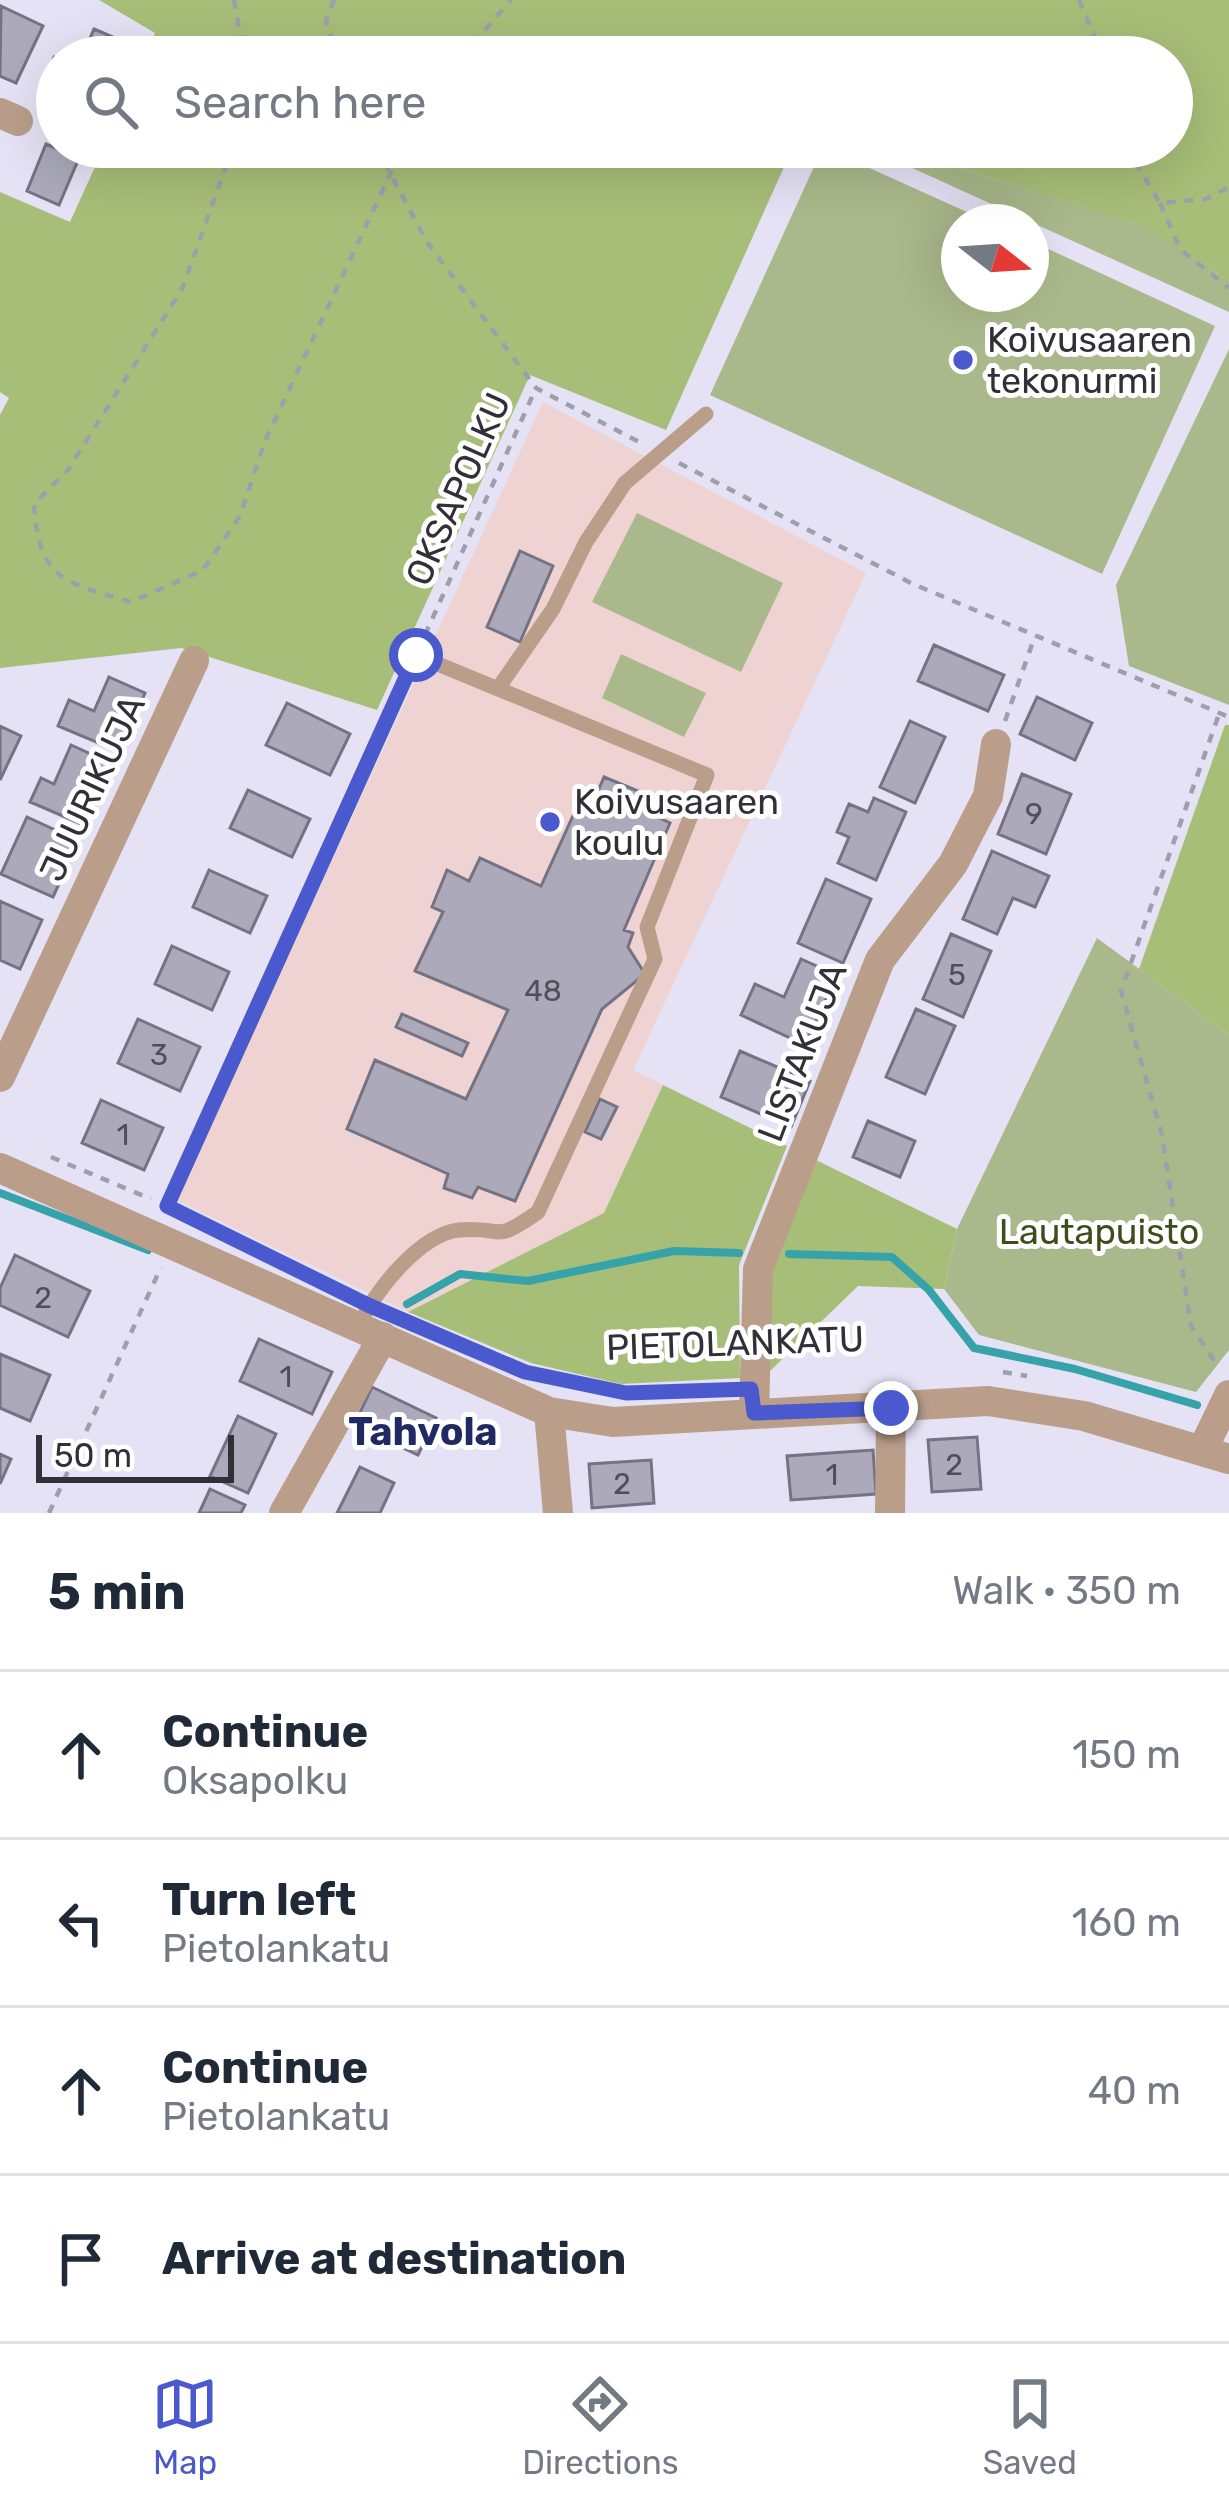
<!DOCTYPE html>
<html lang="en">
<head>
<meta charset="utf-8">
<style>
	body { margin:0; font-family:Rubik,sans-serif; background:#f2f2f3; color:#1f2937 }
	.compass { position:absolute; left:941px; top:204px; width:108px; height:108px; border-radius:50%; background:#fff; box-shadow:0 12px 48px #0002; rotate:107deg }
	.scale { position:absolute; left:36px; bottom:30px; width:198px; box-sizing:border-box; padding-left:12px; border:6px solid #313037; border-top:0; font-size:33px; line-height:42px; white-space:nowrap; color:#313037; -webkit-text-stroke:9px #fff; paint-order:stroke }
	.stop { position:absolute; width:36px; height:36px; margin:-27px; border:9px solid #4a59ce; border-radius:50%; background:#fff }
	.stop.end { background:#4a59ce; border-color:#fff; box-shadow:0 3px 12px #0008 }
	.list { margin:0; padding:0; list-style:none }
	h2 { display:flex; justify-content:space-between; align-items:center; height:156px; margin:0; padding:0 48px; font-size:51px }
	h2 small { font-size:39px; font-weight:400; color:#747a83 }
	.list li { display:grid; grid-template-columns:78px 1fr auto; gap:36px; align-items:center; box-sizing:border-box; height:168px; padding:0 48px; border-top:3px solid #e0e1e3 }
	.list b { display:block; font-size:45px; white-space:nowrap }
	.list p { margin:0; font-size:39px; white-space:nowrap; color:#747a83 }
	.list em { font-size:39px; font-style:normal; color:#747a83 }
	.icon { flex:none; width:66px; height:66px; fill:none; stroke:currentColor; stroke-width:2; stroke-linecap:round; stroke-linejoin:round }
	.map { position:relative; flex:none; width:1229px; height:1513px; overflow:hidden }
	.search { position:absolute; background:#fff; box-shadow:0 12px 48px #0002; left:36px; right:36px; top:36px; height:132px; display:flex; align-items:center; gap:30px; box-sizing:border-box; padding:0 42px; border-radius:66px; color:#747a83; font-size:45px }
	.sheet { height:828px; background:#fff }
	nav { display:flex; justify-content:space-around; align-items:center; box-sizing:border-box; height:168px; border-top:3px solid #e0e1e3; background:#fff; font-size:33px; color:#747a83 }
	nav a { display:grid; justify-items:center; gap:6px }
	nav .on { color:#4a59ce }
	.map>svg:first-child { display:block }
	.education { fill:#eed3d2 }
	.green { fill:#aab98b }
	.forest { fill:#a7be78 }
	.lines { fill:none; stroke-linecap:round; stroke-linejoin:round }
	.stream { stroke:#35a3a9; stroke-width:8 }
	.building { fill:#aba9ba; stroke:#757383; stroke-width:3 }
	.path { stroke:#9f9eac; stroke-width:4.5; stroke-dasharray:9 9; stroke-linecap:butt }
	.lane { stroke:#ba9e8a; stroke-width:15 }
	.street { stroke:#ba9e8a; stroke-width:30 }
	.route { stroke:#4a59ce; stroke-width:15 }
	.poi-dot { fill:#4a59ce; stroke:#fff; stroke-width:4.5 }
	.labels { text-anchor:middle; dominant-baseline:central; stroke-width:10; stroke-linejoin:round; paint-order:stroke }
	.number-label { font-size:30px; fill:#504e58 }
	.poi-label { font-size:36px; fill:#313037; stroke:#fff; text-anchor:start }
	.street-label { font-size:36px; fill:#313037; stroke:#fff }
	.park-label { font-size:36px; fill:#3e4d1a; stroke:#fff }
	.neighbourhood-label { font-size:39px; font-weight:bold; fill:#212962; stroke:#fff }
</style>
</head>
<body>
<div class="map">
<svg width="1229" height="1513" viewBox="0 0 1229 1513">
	<rect width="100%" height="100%" fill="#e4e2f4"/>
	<path class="education" d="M543 402 866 573 633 1070 663 1085 604 1213 408 1312 176 1200Z"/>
	<path class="green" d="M823 147 989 222H959V294H1031V241L1215 326 1102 574 710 395Z
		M866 147H893L1148 227 1229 281V312Z
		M1229 349V705L1129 666 1116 585Z
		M637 513 783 583 741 672 592 602Z
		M621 654 706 693 684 737 602 698Z
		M1097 938 1229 1035V1350L1196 1392 979 1335 944 1289 957 1229Z"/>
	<path class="forest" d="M99 0H1229V281L1147 227 893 147H1172V57H145L155 33Z
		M104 147H793L666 430 530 375 377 710 181 648 0 668V415L9 398 0 392V192L70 222Z
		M1225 725H1229V1035L1139 969Z
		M663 1085 787 1146 739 1265 740 1378 621 1384 531 1363 408 1312 604 1213Z
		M816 1160 957 1229 944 1289 858 1286 770 1371 771 1271Z"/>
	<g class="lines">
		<path class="stream" d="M0 1193 148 1250
			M789 1254 892 1257 929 1290 974 1348 1075 1369 1197 1405
			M407 1304 460 1274 528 1281 674 1251 739 1253"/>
	</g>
	<path class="building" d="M1 6 43 26 16 83 0 76Z
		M94 29 134 46 129 57H82Z
		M54 57 57 58V82L46 77Z
		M46 144 79 158 59 205 27 191Z
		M520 551 553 566 520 642 487 627Z
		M934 645 1004 675 988 711 918 681Z
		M109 677 145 693 120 752 58 726 69 700 94 711Z
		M1037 697 1092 723 1075 760 1020 734Z
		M287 703 350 734 330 775 266 745Z
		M910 721 945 737 915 803 880 787Z
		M0 726 21 736 0 780Z
		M71 745 113 764 86 826 30 802 41 778 54 784Z
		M1022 774 1071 794 1046 854 998 834Z
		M604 777 643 793 637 807 670 823 624 930 633 933 628 947 645 974 602 1009 515 1201 478 1187 472 1198 444 1188 448 1174 347 1129 375 1060 466 1099 508 1010 415 971 443 912 432 907 447 870 469 881 480 858 541 886 577 807 589 812Z
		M248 790 310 819 292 857 230 828Z
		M874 798 906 812 876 880 838 863 849 837 837 832 849 804 868 812Z
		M27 817 79 841 53 897 1 874Z
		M992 851 1049 876 1035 907 1013 898 997 934 963 919Z
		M209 870 267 896 250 933 193 907Z
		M826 879 871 899 843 963 798 943Z
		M0 901 42 920 20 969 0 960Z
		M951 934 991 951 963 1017 923 999Z
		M172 946 229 972 212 1010 155 984Z
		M801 959 837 975 805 1045 741 1015 755 984 784 997Z
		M916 1009 955 1026 925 1094 886 1077Z
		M402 1014 468 1043 462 1056 396 1027Z
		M138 1019 200 1047 180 1091 118 1063Z
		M740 1051 810 1081 791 1127 721 1097Z
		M600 1099 617 1107 601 1139 585 1132Z
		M101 1100 163 1128 144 1170 82 1143Z
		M868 1121 915 1141 900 1177 853 1157Z
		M15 1255 90 1291 68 1337 0 1305V1288Z
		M259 1339 332 1372 312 1414 240 1381Z
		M0 1354 50 1375 30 1421 0 1408Z
		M372 1387 436 1418 418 1455 354 1425Z
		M238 1416 276 1434 248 1493 210 1476Z
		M977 1437 981 1489 932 1492 928 1440Z
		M873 1450 876 1494 791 1500 787 1456Z
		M0 1454 11 1459 0 1484Z
		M651 1460 654 1503 592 1508 589 1464Z
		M360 1467 394 1483 380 1513H337Z
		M210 1489 245 1505 241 1513H199Z"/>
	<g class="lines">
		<path class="path" d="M234 0 244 57
			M334 0 326 21 338 57
			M1079 0 1103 57
			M461 57 511 0
			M233 147 182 289 68 470 34 504C39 581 64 582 131 602L203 570 240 516 265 441 403 147
			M376 147 427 242 536 388 643 444
			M1126 147 1160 203 1206 199 1229 187
			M1160 203 1180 249 1229 288
			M679 463 913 584 1229 717
			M425 635 536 388
			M1218 717 1121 991 1162 1135 1191 1326 1219 1368
			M1005 721 1035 636
			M51 1157 151 1199
			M183 1214 216 1230
			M1003 1372 1027 1376
			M49 1513 161 1267"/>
		<path class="lane" d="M499 687 553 609 586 542 625 483 706 414
			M167 1206 416 655 707 775 647 927 655 959 538 1212C491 1245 506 1226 459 1230 420 1234 373 1293 359 1326"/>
		<path class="street" d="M0 113 18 121
			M0 1077 194 661
			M0 1168 549 1412 613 1422 988 1401 1084 1416 1229 1459
			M549 1412 558 1513
			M754 1413 758 1269 880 960 953 864 988 796 996 744
			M1203 1449 1229 1395
			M284 1513 383 1337
			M890 1513 891 1408"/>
	</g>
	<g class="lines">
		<path class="route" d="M416 655 167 1206 368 1305 525 1372 626 1393 751 1389 754 1413 891 1408"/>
	</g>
	<g class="poi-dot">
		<circle cx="963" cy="360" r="12"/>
		<circle cx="550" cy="822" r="12"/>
	</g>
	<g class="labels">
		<g class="number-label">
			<text x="1034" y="814">9</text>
			<text x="957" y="975">5</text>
			<text x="543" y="991">48</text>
			<text x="159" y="1055">3</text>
			<text x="123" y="1135">1</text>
			<text x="43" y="1298">2</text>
			<text x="286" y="1377">1</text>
			<text x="954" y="1465">2</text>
			<text x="832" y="1475">1</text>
			<text x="622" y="1484">2</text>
		</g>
		<g class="poi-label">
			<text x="987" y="339">Koivusaaren<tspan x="987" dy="41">tekonurmi</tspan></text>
			<text x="574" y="801">Koivusaaren<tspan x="574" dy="41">koulu</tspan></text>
		</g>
		<g class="street-label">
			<text transform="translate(458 489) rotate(-66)">OKSAPOLKU</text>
			<text transform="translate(92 788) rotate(-65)">JUURIKUJA</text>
			<text transform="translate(802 1052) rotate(-69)">LISTAKUJA</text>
			<text transform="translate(735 1343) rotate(-2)">PIETOLANKATU</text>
		</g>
		<g class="park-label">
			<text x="1099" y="1231">Lautapuisto</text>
		</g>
		<g class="neighbourhood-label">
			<text x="423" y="1432">Tahvola</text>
		</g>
	</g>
</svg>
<svg class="compass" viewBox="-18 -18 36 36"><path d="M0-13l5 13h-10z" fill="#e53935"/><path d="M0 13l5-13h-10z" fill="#747a83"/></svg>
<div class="scale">50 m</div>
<div class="stop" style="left:416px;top:655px"></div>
<div class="stop end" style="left:891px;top:1408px"></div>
<div class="search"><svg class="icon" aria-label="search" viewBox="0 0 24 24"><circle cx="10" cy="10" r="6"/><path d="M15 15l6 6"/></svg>Search here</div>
</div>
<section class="sheet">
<h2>5 min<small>Walk · 350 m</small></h2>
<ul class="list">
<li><svg class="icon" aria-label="ahead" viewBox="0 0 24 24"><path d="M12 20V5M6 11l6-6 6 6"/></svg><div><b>Continue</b><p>Oksapolku</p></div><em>150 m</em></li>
<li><svg class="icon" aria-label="left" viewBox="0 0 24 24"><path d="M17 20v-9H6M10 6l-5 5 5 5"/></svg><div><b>Turn left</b><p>Pietolankatu</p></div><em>160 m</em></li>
<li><svg class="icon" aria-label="ahead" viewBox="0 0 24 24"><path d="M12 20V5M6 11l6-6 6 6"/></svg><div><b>Continue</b><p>Pietolankatu</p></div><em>40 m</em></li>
<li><svg class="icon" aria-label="arrive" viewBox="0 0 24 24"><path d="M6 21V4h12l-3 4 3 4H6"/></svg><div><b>Arrive at destination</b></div></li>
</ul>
</section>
<nav>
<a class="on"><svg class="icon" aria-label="map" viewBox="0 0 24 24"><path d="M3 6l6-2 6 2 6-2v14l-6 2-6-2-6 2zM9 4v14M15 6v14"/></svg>Map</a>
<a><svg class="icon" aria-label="directions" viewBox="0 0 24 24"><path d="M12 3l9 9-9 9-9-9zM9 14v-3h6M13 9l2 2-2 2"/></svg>Directions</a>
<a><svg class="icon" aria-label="saved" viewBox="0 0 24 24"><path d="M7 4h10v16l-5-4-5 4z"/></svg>Saved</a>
</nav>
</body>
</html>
